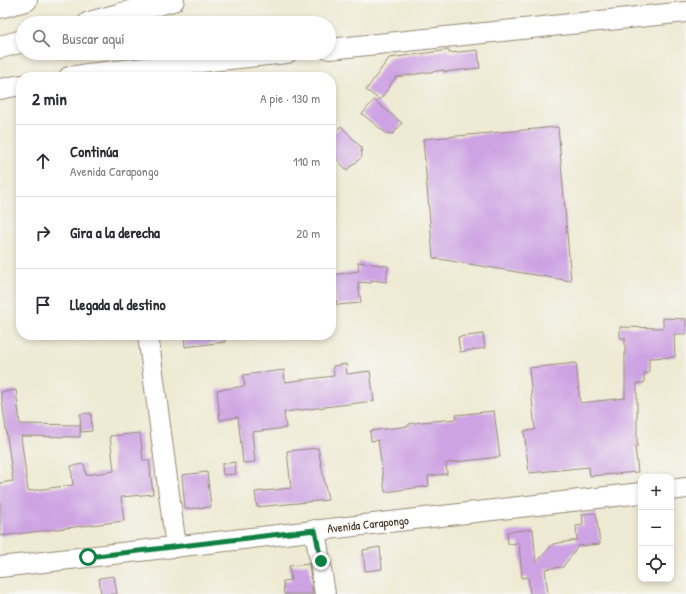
<!DOCTYPE html>
<html lang="es">
<head>
<meta charset="utf-8">
<style>
	body { margin:0; font-family:"Patrick Hand",sans-serif; background:#f2f2f3; color:#2b2b33 }
	.controls { position:absolute; right:12px; bottom:12px; display:grid; overflow:hidden; border-radius:8px; box-shadow:0 2px 6px #0003 }
	.controls button { width:36px; height:36px; display:grid; place-items:center; padding:0; border:0; border-bottom:1px solid #e1e1e2; background:#fff; color:#2b2b33; font:20px sans-serif }
	.stop { position:absolute; width:12px; height:12px; margin:-9px; border:3px solid #0b8043; border-radius:50%; background:#fff }
	.stop.end { background:#0b8043; border-color:#fff; box-shadow:0 1px 4px #0008 }
	.list { margin:0; padding:0; list-style:none }
	h2 { display:flex; justify-content:space-between; align-items:center; height:52px; margin:0; padding:0 16px; font-size:17px }
	h2 small { font-size:13px; font-weight:400; color:#7c7c81 }
	.list li { display:grid; grid-template-columns:26px 1fr auto; gap:12px; align-items:center; box-sizing:border-box; height:72px; padding:0 16px; border-top:1px solid #e1e1e2 }
	.list b { display:block; font-size:15px; white-space:nowrap }
	.list p { margin:0; font-size:13px; white-space:nowrap; color:#7c7c81 }
	.list em { font-size:13px; font-style:normal; color:#7c7c81 }
	.icon { flex:none; width:22px; height:22px; fill:none; stroke:currentColor; stroke-width:2; stroke-linecap:round; stroke-linejoin:round }
	.map { position:relative; flex:none; width:686px; height:594px; overflow:hidden }
	.search { position:absolute; background:#fff; box-shadow:0 2px 6px #0003; left:16px; top:16px; width:320px; height:44px; display:flex; align-items:center; gap:10px; box-sizing:border-box; padding:0 14px; border-radius:22px; color:#7c7c81; font-size:15px }
	.panel { position:absolute; background:#fff; box-shadow:0 2px 6px #0003; left:16px; top:72px; width:320px; height:268px; border-radius:16px }
	.map>svg:first-child { display:block }
	.building { fill:#cea3e3 }
	.lines { fill:none; stroke-linecap:round; stroke-linejoin:round }
	.minor-casing { stroke:#948a78; stroke-width:22 }
	.highway-casing { stroke:#948a78; stroke-width:24 }
	.minor { stroke:#fff; stroke-width:20 }
	.highway { stroke:#fff; stroke-width:22 }
	.route { stroke:#0b8043; stroke-width:5 }
	.labels { text-anchor:middle; dominant-baseline:central; stroke-width:3; stroke-linejoin:round; paint-order:stroke }
	.street-label { font-size:12px; fill:#3b2a1e; stroke:#f6f6f2 }
</style>
</head>
<body>
<div class="map">
<svg width="686" height="594" viewBox="0 0 686 594">
	<rect width="100%" height="100%" fill="#f6f6f2"/>
	<filter id="ink" filterUnits="userSpaceOnUse"><feTurbulence type="fractalNoise" baseFrequency=".025" numOctaves="2"/><feDisplacementMap in="SourceGraphic" scale="8" xChannelSelector="R" yChannelSelector="G"/><feConvolveMatrix kernelMatrix="1 2 1 2 8 2 1 2 1" color-interpolation-filters="sRGB"/></filter>
	<filter id="wash" filterUnits="userSpaceOnUse"><feTurbulence type="fractalNoise" baseFrequency=".012" numOctaves="4" result="noise"/><feDisplacementMap in="SourceGraphic" scale="16" xChannelSelector="R" yChannelSelector="G"/><feGaussianBlur stdDeviation="0.9" result="paint"/><feColorMatrix in="noise" values="0 0 0 0 0 0 0 0 0 0 0 0 0 0 0 0 0 1.4 0 .05"/><feComposite in="paint" operator="in"/></filter>
	<g filter="url(#wash)">
		<rect width="100%" height="100%" fill="#eeead3"/>
		<g id="blocks">
			<path class="building" d="M449 50V53L478 50 480 68 444 72V70L396 77 380 100 366 90 389 58Z
				M374 100 402 123 393 134 386 133 362 114Z
				M341 126 361 147 362 157 347 170 331 153V136Z
				M558 127 571 281 433 258 423 139Z
				M358 262 388 266 386 282 372 280 371 283 358 282 361 303 337 305 334 279H333V275L359 271Z
				M663 318 686 319V334H674L675 357 649 358V373H644V383H637V447H635L638 472 590 476 589 467 529 473 524 431 535 430 529 368 576 363 580 403 625 398V338H620V327L663 328Z
				M483 334 485 348 460 352 458 337Z
				M184 335H224L225 342 185 347Z
				M346 364 347 374 370 371 374 401 284 412 286 428 252 432 255 462 243 463 238 417 220 420 217 390 245 386 243 375 284 370 285 382 334 376 333 366Z
				M16 390 20 424 80 425V437L21 436 28 491 73 485 71 466 84 464 86 475 114 471 110 436 140 433 143 460H149L153 494 121 497 124 521 0 536V483L13 481 1 392Z
				M494 411 500 457 446 463 447 474 428 476 429 486 385 492 378 440 371 441 370 431 409 426V424L421 422 456 419V415Z
				M91 413 92 431 81 432 80 414Z
				M318 448 328 500 257 507 255 492 291 488 287 451Z
				M235 462 236 474 223 475 222 464Z
				M207 472 211 507 185 509 182 475Z
				M596 513 600 544 578 546 563 567 545 569 548 594H530L528 577 522 578 519 543 508 544 507 532 533 529 536 563 553 544 577 540 576 526 583 525 582 514Z
				M380 547 382 569 365 571 363 550Z
				M309 564 313 594H284L283 581 291 580 289 566Z
				M114 576 117 594H101L99 578Z"/>
		</g>
	</g>
	<g filter="url(#ink)">
		<use href="#blocks" fill-opacity="0" stroke="#948a78" stroke-width="1"/>
		<g class="lines">
			<g class="minor-casing">
				<path id="minor" d="M329 49 686 12
					M69 77 87 74 287 53
					M0 89 21 85
					M148 335 176 547
					M671 490 686 488
					M315 530 325 594
					M0 567 641 493"/>
			</g>
			<g class="highway-casing">
				<path id="highway" d="M0 7 26 0
					M89 23 173 0
					M0 47 23 41"/>
			</g>
			<use href="#minor" class="minor"/>
			<use href="#highway" class="highway"/>
		</g>
	</g>
	<g class="lines" filter="url(#ink)">
		<path class="route" d="M88 557 315 530 321 561"/>
	</g>
	<g class="labels">
		<g class="street-label">
			<text transform="translate(368 524) rotate(-6)">Avenida Carapongo</text>
		</g>
	</g>
</svg>
<div class="controls">
<button>+</button>
<button>−</button>
<button><svg class="icon" aria-label="locate" viewBox="0 0 24 24"><circle cx="12" cy="12" r="6"/><path d="M12 2v4M12 18v4M2 12h4M18 12h4"/></svg></button>
</div>
<div class="stop" style="left:88px;top:557px"></div>
<div class="stop end" style="left:321px;top:561px"></div>
<div class="search"><svg class="icon" aria-label="search" viewBox="0 0 24 24"><circle cx="10" cy="10" r="6"/><path d="M15 15l6 6"/></svg>Buscar aquí</div>
<section class="panel">
<h2>2 min<small>A pie · 130 m</small></h2>
<ul class="list">
<li><svg class="icon" aria-label="ahead" viewBox="0 0 24 24"><path d="M12 20V5M6 11l6-6 6 6"/></svg><div><b>Continúa</b><p>Avenida Carapongo</p></div><em>110 m</em></li>
<li><svg class="icon" aria-label="right" viewBox="0 0 24 24"><path d="M7 20v-9h11M14 6l5 5-5 5"/></svg><div><b>Gira a la derecha</b></div><em>20 m</em></li>
<li><svg class="icon" aria-label="arrive" viewBox="0 0 24 24"><path d="M6 21V4h12l-3 4 3 4H6"/></svg><div><b>Llegada al destino</b></div></li>
</ul>
</section>
</div>
</body>
</html>
